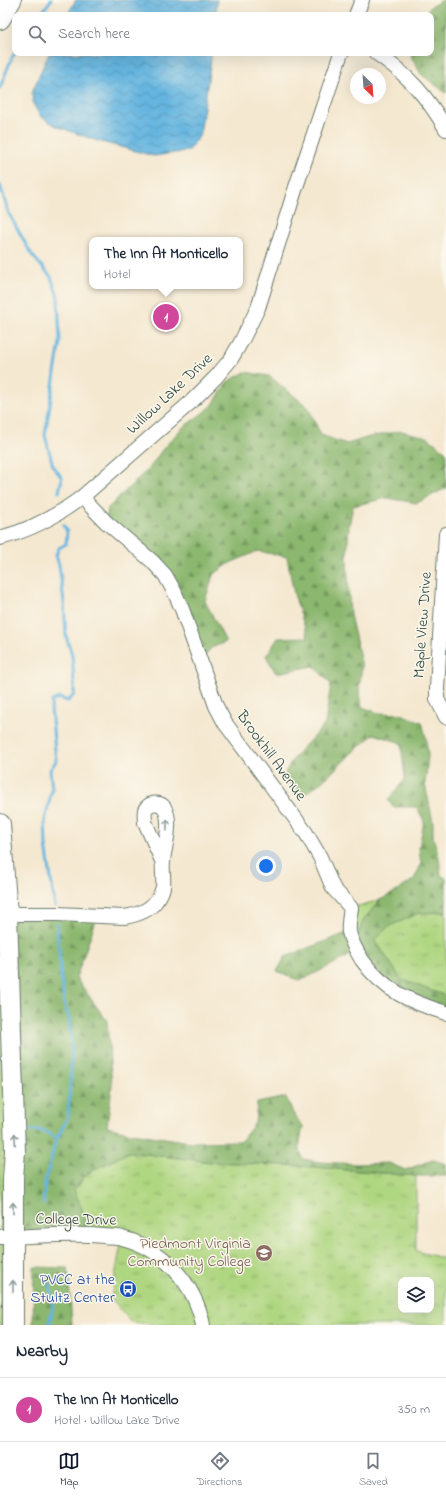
<!DOCTYPE html>
<html lang="en">
<head>
<meta charset="utf-8">
<style>
	body { margin:0; font-family:"Indie Flower",sans-serif; background:#f2f2f3; color:#1f2937 }
	.controls { position:absolute; right:12px; bottom:12px; display:grid; overflow:hidden; border-radius:8px; box-shadow:0 4px 16px #0002 }
	.controls button { width:36px; height:36px; display:grid; place-items:center; padding:0; border:0; border-bottom:1px solid #e0e1e3; background:#fff; color:#1f2937; font:20px sans-serif }
	.compass { position:absolute; left:350px; top:68px; width:36px; height:36px; border-radius:50%; background:#fff; box-shadow:0 4px 16px #0002; rotate:155deg }
	.you { position:absolute; left:266px; top:866px; width:14px; height:14px; margin:-10px; border:3px solid #fff; border-radius:50%; background:#1a73e8; box-shadow:0 0 0 6px #1a73e833 }
	.badge { display:grid; place-items:center; width:26px; height:26px; border-radius:50%; background:#111827; color:#fff; font-size:13px; font-weight:700 }
	.pin { position:absolute; translate:-50% -50%; border:2px solid #fff; box-shadow:0 1px 4px #0006 }
	.popup { position:absolute; left:89px; top:237px; width:154px; height:52px; box-sizing:border-box; display:grid; place-content:center; border-radius:8px; background:#fff; filter:drop-shadow(0 1px 3px #0005); font-size:13px; white-space:nowrap; color:#747a83 }
	.popup b { font-size:15px; color:#1f2937 }
	.popup::after { content:''; position:absolute; left:50%; top:100%; margin-left:-8px; border:8px solid transparent; border-top-color:#fff }
	.list { margin:0; padding:0; list-style:none }
	h2 { display:flex; justify-content:space-between; align-items:center; height:52px; margin:0; padding:0 16px; font-size:17px }
	h2 small { font-size:13px; font-weight:400; color:#747a83 }
	.list li { display:grid; grid-template-columns:26px 1fr auto; gap:12px; align-items:center; box-sizing:border-box; height:64px; padding:0 16px; border-top:1px solid #e0e1e3 }
	.list b { display:block; font-size:15px; white-space:nowrap }
	.list p { margin:0; font-size:13px; white-space:nowrap; color:#747a83 }
	.list em { font-size:13px; font-style:normal; color:#747a83 }
	.icon { flex:none; width:22px; height:22px; fill:none; stroke:currentColor; stroke-width:2; stroke-linecap:round; stroke-linejoin:round }
	.map { position:relative; flex:none; width:446px; height:1325px; overflow:hidden }
	.search { position:absolute; background:#fff; box-shadow:0 4px 16px #0002; left:12px; right:12px; top:12px; height:44px; display:flex; align-items:center; gap:10px; box-sizing:border-box; padding:0 14px; border-radius:8px; color:#747a83; font-size:15px }
	.sheet { height:116px; background:#fff }
	nav { display:flex; justify-content:space-around; align-items:center; box-sizing:border-box; height:56px; border-top:1px solid #e0e1e3; background:#fff; font-size:11px; color:#747a83 }
	nav a { display:grid; justify-items:center; gap:2px }
	nav .on { color:#111827 }
	.map>svg:first-child { display:block }
	.grass { fill:url(#grass-tufts); stroke:#678a5a; fill-rule:evenodd }
	.forest { fill:url(#forest-firs); stroke:#557a51 }
	.water { fill:url(#water-waves); stroke:#42798a }
	.lines { fill:none; stroke-linecap:round; stroke-linejoin:round }
	.stream { stroke:#65b5e0; stroke-width:3 }
	.minor-casing { stroke:#6a796b; stroke-width:16 }
	.highway-casing { stroke:#6a796b; stroke-width:22 }
	.minor { stroke:#fff; stroke-width:14 }
	.highway { stroke:#fff; stroke-width:20 }
	.oneway { stroke:#8f9e9a }
	.labels { text-anchor:middle; dominant-baseline:central; stroke-width:3; stroke-linejoin:round; paint-order:stroke }
	.street-label { font-size:16px; fill:#1f3d34; stroke:#fbf7ec }
	.education-label { font-size:16px; fill:#785e54; stroke:#fbf7ec; text-anchor:end }
	.transit-label { font-size:16px; fill:#164399; stroke:#fbf7ec; text-anchor:end }
</style>
</head>
<body>
<div class="map">
<svg width="446" height="1325" viewBox="0 0 446 1325">
	<defs>
		<pattern id="grass-tufts" width="24" height="20" patternUnits="userSpaceOnUse"><rect width="24" height="20" fill="#afd680"/><path d="M3 7l-1-3M5 7V3M7 7l1-3M15 17l-1-3M17 17v-4M19 17l1-3" fill="none" stroke="#8eaf6a"/></pattern>
		<pattern id="forest-firs" width="22" height="20" patternUnits="userSpaceOnUse"><rect width="22" height="20" fill="#8bb76e"/><path d="M5 1l3.5 6h-7zM16 11l3.5 6h-7z" fill="#71965b"/></pattern>
		<pattern id="water-waves" width="16" height="10" patternUnits="userSpaceOnUse"><rect width="16" height="10" fill="#65b5e0"/><path d="M0 5q4-4 8 0t8 0" fill="none" stroke="#5394b6"/></pattern>
	</defs>
	<rect width="100%" height="100%" fill="#fbf7ec"/>
	<filter id="ink" filterUnits="userSpaceOnUse"><feTurbulence type="fractalNoise" baseFrequency=".025" numOctaves="2"/><feDisplacementMap in="SourceGraphic" scale="8" xChannelSelector="R" yChannelSelector="G"/><feConvolveMatrix kernelMatrix="1 2 1 2 8 2 1 2 1" color-interpolation-filters="sRGB"/></filter>
	<filter id="wash" filterUnits="userSpaceOnUse"><feTurbulence type="fractalNoise" baseFrequency=".012" numOctaves="4" result="noise"/><feDisplacementMap in="SourceGraphic" scale="16" xChannelSelector="R" yChannelSelector="G"/><feGaussianBlur stdDeviation="0.9" result="paint"/><feColorMatrix in="noise" values="0 0 0 0 0 0 0 0 0 0 0 0 0 0 0 0 0 1.4 0 .05"/><feComposite in="paint" operator="in"/></filter>
	<g filter="url(#wash)">
		<rect width="100%" height="100%" fill="#f4e8d0"/>
		<path class="grass" d="M0 824 13 1325H0Z
			M380 900 365 919 370 966 357 952 351 908Z
			M446 912V996L401 980 375 940 388 927 419 913Z
			M129 1152 211 1162 303 1166 416 1176V1251L446 1259V1325H162L131 1322 111 1298 122 1238 87 1234 74 1190 88 1173ZM401 1280H431V1310H401Z"/>
		<path class="forest" d="M443 0H446V93L421 74 409 53H431V15H424L430 7Z
			M245 372 269 376 308 407 321 435 347 444 369 437 401 431 427 437 446 452V488L417 503 386 498 353 506 349 526 347 558 350 615 362 666 359 688 362 707 379 713 400 714 422 722 426 738 428 756 425 784 433 822V837L439 857 441 876 446 878V912L419 913 388 927 375 940 401 979 446 996V1008L391 984 370 966 357 936 364 919 380 900 399 890 414 879 421 865 419 847 424 821 417 807H393L388 800 405 779 401 743 374 734 353 752 323 781 303 795 282 777 296 755 325 724 331 684 314 666 276 673 266 656 278 638 308 637 294 594 287 557 258 551 230 563 213 575 205 601 226 642 211 648 200 662 174 591 106 522 108 508 151 466 162 450 181 429 212 406 227 382Z
			M7 914 97 917 76 978 107 1021 112 1086 107 1127 132 1133 191 1142 241 1141 255 1123 257 1103 286 1097 293 1113 303 1127 299 1147 303 1159 320 1162 357 1164 389 1163 405 1170 433 1160 446 1164V1176H416L303 1166 211 1162 129 1152 88 1173 74 1190 82 1209 87 1234 13 1237Z
			M349 932 357 952 300 981 277 971 285 957Z
			M34 1267 68 1268 72 1325H33Z"/>
		<path class="water" d="M76 0H217L216 15H67Z
			M49 53H212L200 135 188 151 154 156 94 140 56 126 41 117 33 104 32 92Z"/>
		<g class="lines">
			<path class="stream" d="M40 15 51 0
				M0 88 12 57 15 52
				M0 185 9 214 32 255 51 277 58 297 60 342 45 435 53 466 62 478 59 492
				M55 906 46 845 45 820 52 789 50 770 56 761 51 709 52 701 59 698 68 701 74 695V683L72 655 66 636 64 602 59 565 56 555 59 548 66 544 67 531 63 525
				M29 1131C43 1130 46 1129 56 1140
				M43 1204 45 1183 56 1140 68 1117 72 1050 69 1018 64 1003 60 967 57 924
				M49 1325 53 1305 50 1284"/>
		</g>
	</g>
	<g filter="url(#ink)">
		<g class="lines">
			<g class="minor-casing">
				<path id="minor" d="M356 15 362 0
					M376 53C407 74 427 96 446 129
					M82 497 106 522 152 561 165 575 174 591 182 609 216 706 225 723 306 833 320 857 333 888 351 908C350 915 348 925 349 932 351 942 357 952 362 960 384 991 411 1002 446 1013
					M446 534 437 688V699L446 717
					M0 538C31 530 57 516 82 497L191 402 216 377 231 359 241 342 258 308 295 190 341 53
					M7 914H57L124 917C137 915 149 911 156 901 160 896 162 892 163 887 164 879 162 870 163 862 164 849 169 835 168 822 168 817 166 811 164 807 159 801 148 803 145 810 144 814 145 818 145 822L163 863
					M0 1237C35 1237 69 1232 104 1236 110 1237 116 1236 122 1238 163 1248 195 1284 203 1325"/>
			</g>
			<g class="highway-casing">
				<path id="highway" d="M0 19 11 0
					M0 824 7 914 15 1151 13 1178V1325"/>
			</g>
			<use href="#minor" class="minor"/>
			<use href="#highway" class="highway"/>
		</g>
		<defs><path id="oneway-shaft" d="M-6 0H5M1.5-3L5.5 0L1.5 3" fill="none" stroke-width="1.6" stroke-linecap="round" stroke-linejoin="round"/></defs>
		<g class="oneway">
			<use href="#oneway-shaft" transform="translate(167 825) rotate(-88)"/>
			<use href="#oneway-shaft" transform="translate(15 1139) rotate(-93)"/>
			<use href="#oneway-shaft" transform="translate(13 1208) rotate(-90)"/>
			<use href="#oneway-shaft" transform="translate(13 1286) rotate(-90)"/>
		</g>
	</g>
	<defs>
		<g id="university-disc" transform="scale(0.9)"><circle r="9.5" fill="#8d6e63" stroke="#fbf7ec"/><path d="M0-5L7-2L0 1L-7-2ZM-4 1L0 2.5L4 1V4Q0 6-4 4Z" fill="#fff"/></g>
		<g id="bus-disc" transform="scale(0.9)"><circle r="9.5" fill="#1a4fb4" stroke="#fbf7ec"/><path d="M-5-6H5V4H4V6H2V4H-2V6H-4V4H-5ZM-3.5-4V0h7V-4ZM-3.5 1.2v1.5H-2V1.2ZM2 1.2v1.5H3.5V1.2Z" fill="#fff"/></g>
	</defs>
	<g fill-rule="evenodd">
		<use href="#university-disc" x="264" y="1253"/>
		<use href="#bus-disc" x="128" y="1289"/>
	</g>
	<g class="labels">
		<g class="street-label">
			<text transform="translate(170 394) rotate(-43)">Willow Lake Drive</text>
			<text transform="translate(423 625) rotate(-86)">Maple View Drive</text>
			<text transform="translate(271 756) rotate(54)">Brookhill Avenue</text>
			<text transform="translate(76 1220) rotate(1)">College Drive</text>
		</g>
		<g class="education-label">
			<text x="251" y="1244">Piedmont Virginia<tspan x="251" dy="18">Community College</tspan></text>
		</g>
		<g class="transit-label">
			<text x="115" y="1280">PVCC at the<tspan x="115" dy="18">Stultz Center</tspan></text>
		</g>
	</g>
</svg>
<div class="controls">
<button><svg class="icon" aria-label="layers" viewBox="0 0 24 24"><path d="M12 4l9 5-9 5-9-5zM3 14l9 5 9-5"/></svg></button>
</div>
<svg class="compass" viewBox="-18 -18 36 36"><path d="M0-13l5 13h-10z" fill="#e53935"/><path d="M0 13l5-13h-10z" fill="#747a83"/></svg>
<div class="you"></div>
<div class="pin badge" style="left:166px;top:317px;background:#d1479c">1</div>
<div class="popup"><b>The Inn At Monticello</b>Hotel</div>
<div class="search"><svg class="icon" aria-label="search" viewBox="0 0 24 24"><circle cx="10" cy="10" r="6"/><path d="M15 15l6 6"/></svg>Search here</div>
</div>
<section class="sheet">
<h2>Nearby<small></small></h2>
<ul class="list">
<li><span class="badge" style="background:#d1479c">1</span><div><b>The Inn At Monticello</b><p>Hotel · Willow Lake Drive</p></div><em>350 m</em></li>
</ul>
</section>
<nav>
<a class="on"><svg class="icon" aria-label="map" viewBox="0 0 24 24"><path d="M3 6l6-2 6 2 6-2v14l-6 2-6-2-6 2zM9 4v14M15 6v14"/></svg>Map</a>
<a><svg class="icon" aria-label="directions" viewBox="0 0 24 24"><path d="M12 3l9 9-9 9-9-9zM9 14v-3h6M13 9l2 2-2 2"/></svg>Directions</a>
<a><svg class="icon" aria-label="saved" viewBox="0 0 24 24"><path d="M7 4h10v16l-5-4-5 4z"/></svg>Saved</a>
</nav>
</body>
</html>
